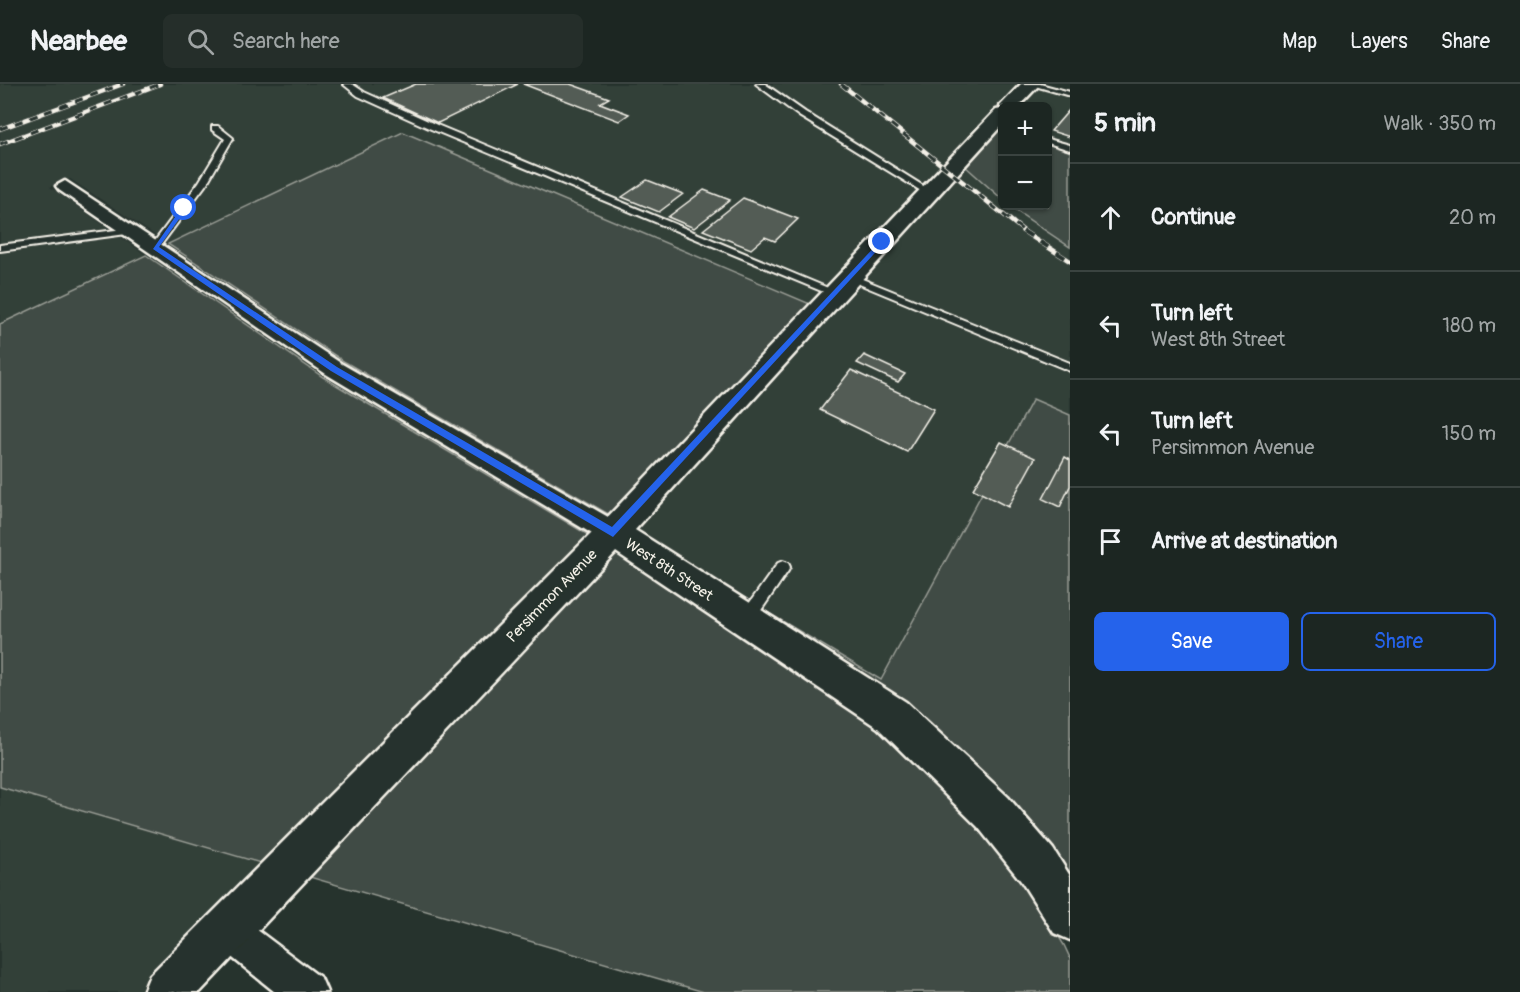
<!DOCTYPE html>
<html lang="en">
<head>
<meta charset="utf-8">
<style>
	body { margin:0; font-family:Pangolin,sans-serif; background:#252e2a; color:#f1f3f6 }
	.controls { position:absolute; right:18px; top:18px; display:grid; overflow:hidden; border-radius:9px; box-shadow:0 2px 4px #0004 }
	.controls button { width:54px; height:54px; display:grid; place-items:center; padding:0; border:0; border-bottom:2px solid #3a4340; background:#1c2622; color:#f1f3f6; font:30px sans-serif }
	.stop { position:absolute; width:18px; height:18px; margin:-14px; border:4px solid #2563eb; border-radius:50%; background:#fff }
	.stop.end { background:#2563eb; border-color:#fff; box-shadow:0 2px 6px #0008 }
	.list { margin:0; padding:0; list-style:none }
	h2 { display:flex; justify-content:space-between; align-items:center; height:78px; margin:0; padding:0 24px; font-size:26px }
	h2 small { font-size:20px; font-weight:400; color:#a0a5a5 }
	.list li { display:grid; grid-template-columns:39px 1fr auto; gap:18px; align-items:center; box-sizing:border-box; height:108px; padding:0 24px; border-top:2px solid #3a4340 }
	.list b { display:block; font-size:22px; white-space:nowrap }
	.list p { margin:0; font-size:20px; white-space:nowrap; color:#a0a5a5 }
	.list em { font-size:20px; font-style:normal; color:#a0a5a5 }
	.actions { display:flex; gap:12px; padding:18px 24px }
	.actions a { flex:1; padding:14px 0; border:2px solid #2563eb; border-radius:9px; text-align:center; font-size:21px; color:#2563eb }
	.actions .main { background:#2563eb; color:#fff }
	.icon { flex:none; width:33px; height:33px; fill:none; stroke:currentColor; stroke-width:2; stroke-linecap:round; stroke-linejoin:round }
	.map { position:relative; flex:none; width:1070px; height:908px; overflow:hidden }
	header { display:flex; align-items:center; gap:36px; box-sizing:border-box; height:84px; padding:0 30px; background:#1c2622; border-bottom:2px solid #3a4340 }
	header strong { font-size:28px }
	nav { display:flex; gap:33px; margin-inline-start:auto; font-size:21px }
	.search { width:420px; height:54px; background:#252e2a; display:flex; align-items:center; gap:15px; box-sizing:border-box; padding:0 21px; border-radius:9px; color:#a0a5a5; font-size:22px }
	main { display:flex }
	aside { flex:1; background:#1c2622 }
	.map>svg:first-child { display:block }
	.built { fill:#333f39 }
	.green { fill:#414b45; stroke:#9a9e96; stroke-width:1.5 }
	.building { fill:#525c55; stroke:#f4f1e8; stroke-width:1.5 }
	.lines { fill:none; stroke-linecap:round; stroke-linejoin:round }
	.lane-casing { stroke:#f4f1e8; stroke-width:4 }
	.street-casing { stroke:#f4f1e8; stroke-width:5 }
	.secondary-casing { stroke:#f4f1e8; stroke-width:5 }
	.lane { fill:#26332d; fill-rule:evenodd }
	.street { fill:#26332d; fill-rule:evenodd }
	.secondary { fill:#26332d; fill-rule:evenodd }
	.rail-far1-casing { stroke:#f4f1e8; stroke-width:4.5 }
	.rail-casing { stroke:#f4f1e8; stroke-width:5 }
	.rail-far1 { stroke:#26332d; stroke-width:3; stroke-dasharray:8; stroke-linecap:butt }
	.rail { stroke:#26332d; stroke-width:4; stroke-dasharray:10; stroke-linecap:butt }
	.route { fill:#2563eb }
	.labels { text-anchor:middle; dominant-baseline:central; stroke-width:4.5; stroke-linejoin:round; paint-order:stroke }
	.street-label { font-size:15px; fill:#f4f1e8; stroke:#26332d }
</style>
</head>
<body>
<header>
<strong>Nearbee</strong>
<div class="search"><svg class="icon" aria-label="search" viewBox="0 0 24 24"><circle cx="10" cy="10" r="6"/><path d="M15 15l6 6"/></svg>Search here</div>
<nav><a>Map</a><a>Layers</a><a>Share</a></nav>
</header>
<main>
<div class="map">
<svg width="1070" height="908" viewBox="0 0 1070 908">
	<rect width="100%" height="100%" fill="#26332d"/>
	<filter id="ink" filterUnits="userSpaceOnUse"><feTurbulence type="fractalNoise" baseFrequency=".0167" numOctaves="2"/><feDisplacementMap in="SourceGraphic" scale="12" xChannelSelector="R" yChannelSelector="G"/><feConvolveMatrix kernelMatrix="1 2 1 2 8 2 1 2 1" color-interpolation-filters="sRGB"/></filter>
	<g filter="url(#ink)">
		<path class="built" d="M0 0H1020L810 220 403 48 168 160 70 95 50 103 146 171 0 240Z
			M1041 0 1070 5V61L1048 55V22H1020Z
			M965 82 1002 115V122H1009L1070 163V331L1033 315 881 596 635 446Z
			M0 703 264 780 231 813 229 811 212 832 138 908H0Z"/>
		<path class="green" d="M1002 42V115L965 82Z
			M403 48 810 220 610 431 345 278 168 160Z
			M1048 55 1070 61V163L1009 122H1048Z
			M146 171 323 293 590 452 264 780 0 703V240Z
			M1033 315 1070 331V796L1054 771 679 475 881 596Z
			M615 468 882 646 980 741 1021 791 1064 861 1070 874V908H704L306 792Z"/>
		<path class="building" d="M416 0H518L438 39 383 14Z
			M523 0H570L609 14 600 19 629 30 619 37Z
			M1070 25V53L1051 47Z
			M647 96 683 110 659 128 622 113Z
			M704 106 730 116 694 144 668 133Z
			M743 114 798 135 775 157 765 153 751 165 703 146Z
			M864 271 905 290 898 298 857 279Z
			M851 286 934 325 907 368 820 326Z
			M1001 358 1035 374 1008 423 973 405Z
			M1065 373 1070 376V402L1060 423 1043 415Z"/>
		<g class="lines">
			<g class="lane-casing">
				<path id="lane" d="M343 0H352L364 8 437 41 840 209 839 211H831L431 45 358 12Z
					M756 0H765L805 28 933 108 926 110 799 32Z
					M1028 0H1040L1070 8V12Z
					M212 42H218L233 54 207 99 158 165H152V161L199 98 225 55 212 46Z
					M1048 55 1070 61V66L1048 59Z
					M131 144 136 147 134 149 0 167V161Z
					M850 190 1070 279V287L847 195V191Z
					M783 477 788 479 790 483 788 487 751 541 746 543 741 541 739 536 741 531 778 479Z"/>
			</g>
			<g class="street-casing">
				<path id="street" d="M65 97 342 280 622 441 626 449 622 457 613 460 604 457 326 290 59 106 56 102Z
					M227 827 240 833 321 894 327 908H275L214 859 208 846 214 833Z"/>
			</g>
			<g class="secondary-casing">
				<path id="secondary" d="M1021 0H1040L1019 22H1002V41L635 446 906 618 1008 713 1053 765 1070 792V856L1054 849 1021 797 978 743 878 644 616 468 200 908H143L150 891 601 440 996 26 1002 25 1000 22Z"/>
			</g>
			<use href="#lane" class="lane"/>
			<use href="#street" class="street"/>
			<use href="#secondary" class="secondary"/>
			<g class="rail-far1-casing">
				<path id="rail-far1" d="M841 0 1025 148
					M0 45 123 0
					M0 60 160 0"/>
			</g>
			<g class="rail-casing">
				<path id="rail" d="M1023 147 1070 177"/>
			</g>
			<use href="#rail-far1" class="rail-far1"/>
			<use href="#rail" class="rail"/>
		</g>
	</g>
	<path class="route" d="M182 123 187 124 159 163 337 283 612 443 880 157 885 158 613 453 331 287 153 165Z"/>
	<g class="labels">
		<g class="street-label">
			<text transform="translate(669 486) rotate(33)">West 8th Street</text>
			<text transform="translate(552 512) rotate(-46)">Persimmon Avenue</text>
		</g>
	</g>
</svg>
<div class="controls">
<button>+</button>
<button>−</button>
</div>
<div class="stop" style="left:184px;top:124px"></div>
<div class="stop end" style="left:882px;top:158px"></div>
</div>
<aside>
<h2>5 min<small>Walk · 350 m</small></h2>
<ul class="list">
<li><svg class="icon" aria-label="ahead" viewBox="0 0 24 24"><path d="M12 20V5M6 11l6-6 6 6"/></svg><div><b>Continue</b></div><em>20 m</em></li>
<li><svg class="icon" aria-label="left" viewBox="0 0 24 24"><path d="M17 20v-9H6M10 6l-5 5 5 5"/></svg><div><b>Turn left</b><p>West 8th Street</p></div><em>180 m</em></li>
<li><svg class="icon" aria-label="left" viewBox="0 0 24 24"><path d="M17 20v-9H6M10 6l-5 5 5 5"/></svg><div><b>Turn left</b><p>Persimmon Avenue</p></div><em>150 m</em></li>
<li><svg class="icon" aria-label="arrive" viewBox="0 0 24 24"><path d="M6 21V4h12l-3 4 3 4H6"/></svg><div><b>Arrive at destination</b></div></li>
</ul>
<div class="actions"><a class="main">Save</a><a>Share</a></div>
</aside>
</main>
</body>
</html>
